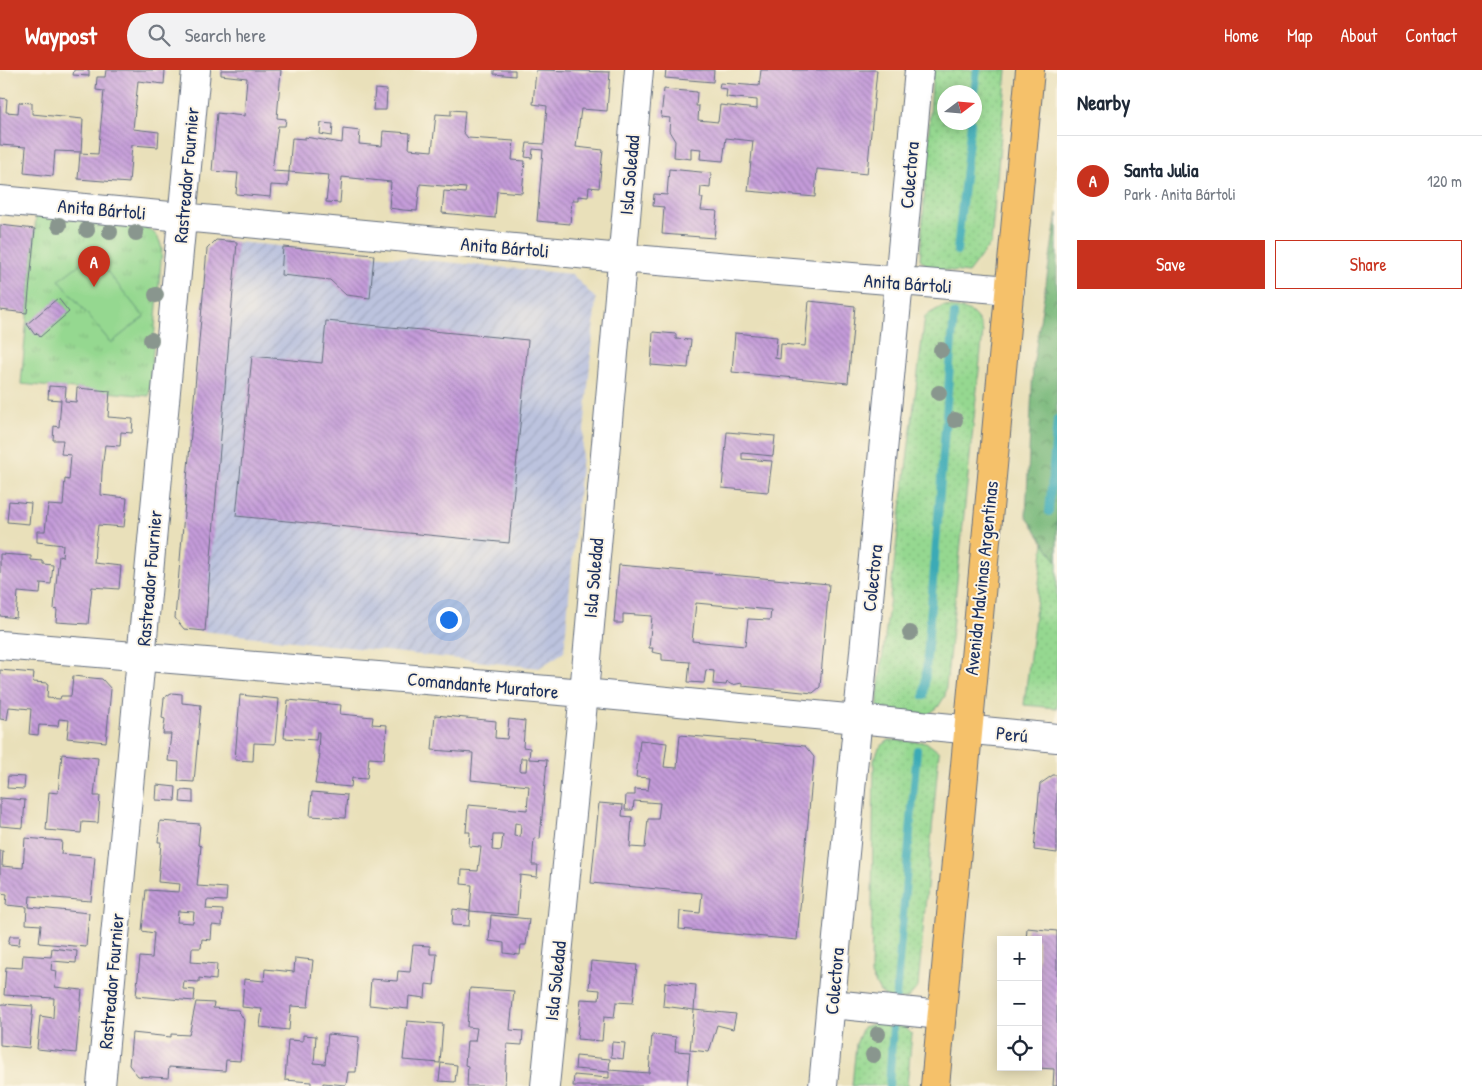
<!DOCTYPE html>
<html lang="en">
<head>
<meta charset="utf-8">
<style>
	body { margin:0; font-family:"Patrick Hand",sans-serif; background:#f2f2f3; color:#1f2937 }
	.controls { position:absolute; right:15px; bottom:15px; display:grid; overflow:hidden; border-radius:0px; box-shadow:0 2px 12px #0003 }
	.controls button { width:45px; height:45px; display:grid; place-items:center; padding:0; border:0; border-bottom:1px solid #e0e1e3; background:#fff; color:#1f2937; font:25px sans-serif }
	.compass { position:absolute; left:937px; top:15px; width:45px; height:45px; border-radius:50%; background:#fff; box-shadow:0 2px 12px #0003; rotate:74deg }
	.you { position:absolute; left:448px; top:549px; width:18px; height:18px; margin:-12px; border:4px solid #fff; border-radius:50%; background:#1a73e8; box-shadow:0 0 0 8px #1a73e833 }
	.badge { display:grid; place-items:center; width:32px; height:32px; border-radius:50%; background:#c8321e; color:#fff; font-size:16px; font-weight:700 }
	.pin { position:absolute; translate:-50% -41px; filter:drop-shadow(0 1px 2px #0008) }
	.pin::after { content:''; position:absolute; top:26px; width:18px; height:15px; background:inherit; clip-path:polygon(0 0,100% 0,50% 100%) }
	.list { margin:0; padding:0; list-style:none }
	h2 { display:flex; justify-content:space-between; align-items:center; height:65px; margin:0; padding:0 20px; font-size:21px }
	h2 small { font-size:16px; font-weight:400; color:#747a83 }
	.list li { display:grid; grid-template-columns:32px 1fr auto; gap:15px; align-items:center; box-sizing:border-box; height:90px; padding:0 20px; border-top:1px solid #e0e1e3 }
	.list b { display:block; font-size:19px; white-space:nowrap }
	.list p { margin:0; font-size:16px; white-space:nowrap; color:#747a83 }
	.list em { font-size:16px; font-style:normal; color:#747a83 }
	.actions { display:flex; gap:10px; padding:15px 20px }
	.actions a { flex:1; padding:11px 0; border:1px solid #c8321e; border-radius:0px; text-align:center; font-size:18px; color:#c8321e }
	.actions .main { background:#c8321e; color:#fff }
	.icon { flex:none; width:28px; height:28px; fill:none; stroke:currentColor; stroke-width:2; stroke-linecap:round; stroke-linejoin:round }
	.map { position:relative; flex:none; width:1057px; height:1016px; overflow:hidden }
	header { display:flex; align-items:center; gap:30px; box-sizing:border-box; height:70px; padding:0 25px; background:#c8321e; color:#fff }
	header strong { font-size:24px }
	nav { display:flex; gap:28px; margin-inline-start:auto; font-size:18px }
	.search { width:350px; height:45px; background:#f2f2f3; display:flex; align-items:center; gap:12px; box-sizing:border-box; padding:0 18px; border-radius:28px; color:#747a83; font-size:19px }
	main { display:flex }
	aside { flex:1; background:#fff }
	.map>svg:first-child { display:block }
	.industrial { fill:url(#industrial-furrows) }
	.grass { fill:url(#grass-dots); stroke:#588477; fill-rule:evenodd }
	.forest { fill:url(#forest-crowns); stroke:#4a746c }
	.park { fill:url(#park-tufts); stroke:#588477 }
	.pitch { fill:#95d890; stroke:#588477 }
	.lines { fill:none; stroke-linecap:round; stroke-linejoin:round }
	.stream { stroke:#3aaab6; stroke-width:8 }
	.building { fill:url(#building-back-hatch); fill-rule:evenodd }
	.minor-casing { stroke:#636d7e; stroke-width:30 }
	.major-casing { stroke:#636d7e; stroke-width:30 }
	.minor { stroke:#fff; stroke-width:28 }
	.major { stroke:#f5c16b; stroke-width:28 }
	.tree { fill:#89968e }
	.labels { text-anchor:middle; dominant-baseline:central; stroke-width:4; stroke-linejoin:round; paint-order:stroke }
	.street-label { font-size:19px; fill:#1b2f5e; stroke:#fcf5e5 }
</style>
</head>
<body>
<header>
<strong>Waypost</strong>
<div class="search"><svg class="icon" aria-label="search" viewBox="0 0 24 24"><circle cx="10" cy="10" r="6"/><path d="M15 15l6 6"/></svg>Search here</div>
<nav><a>Home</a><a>Map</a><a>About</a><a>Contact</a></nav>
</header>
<main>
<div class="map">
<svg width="1057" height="1016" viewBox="0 0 1057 1016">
	<defs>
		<pattern id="industrial-furrows" width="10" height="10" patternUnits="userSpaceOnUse" patternTransform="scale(1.25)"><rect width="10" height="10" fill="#bcc3de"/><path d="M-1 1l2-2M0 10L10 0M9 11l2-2" fill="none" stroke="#a1a8c1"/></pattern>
		<pattern id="grass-dots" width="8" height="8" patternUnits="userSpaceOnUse" patternTransform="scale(1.25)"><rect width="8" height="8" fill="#95d890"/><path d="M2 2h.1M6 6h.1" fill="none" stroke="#80ba7f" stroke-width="1.8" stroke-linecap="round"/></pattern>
		<pattern id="forest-crowns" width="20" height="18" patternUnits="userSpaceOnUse" patternTransform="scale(1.25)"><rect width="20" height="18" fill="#78b87a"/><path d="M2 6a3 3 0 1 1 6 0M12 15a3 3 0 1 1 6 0" fill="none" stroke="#629667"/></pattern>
		<pattern id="park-tufts" width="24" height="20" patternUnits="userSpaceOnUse" patternTransform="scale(1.25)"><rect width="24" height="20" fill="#95d890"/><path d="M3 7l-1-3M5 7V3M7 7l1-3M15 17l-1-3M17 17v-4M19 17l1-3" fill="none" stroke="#80ba7f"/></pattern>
		<pattern id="building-back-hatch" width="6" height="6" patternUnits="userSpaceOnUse" patternTransform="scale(1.25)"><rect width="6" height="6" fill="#c49bd9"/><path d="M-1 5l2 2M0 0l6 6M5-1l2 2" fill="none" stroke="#9e7fb3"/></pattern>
	</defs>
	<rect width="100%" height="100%" fill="#fcf5e5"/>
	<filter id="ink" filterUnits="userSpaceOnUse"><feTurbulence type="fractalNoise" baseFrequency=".02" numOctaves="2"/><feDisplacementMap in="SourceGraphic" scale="10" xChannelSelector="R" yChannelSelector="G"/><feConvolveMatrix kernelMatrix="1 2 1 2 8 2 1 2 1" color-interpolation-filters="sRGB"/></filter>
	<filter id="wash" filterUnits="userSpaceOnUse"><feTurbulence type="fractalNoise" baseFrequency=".0096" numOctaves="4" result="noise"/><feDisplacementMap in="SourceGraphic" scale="20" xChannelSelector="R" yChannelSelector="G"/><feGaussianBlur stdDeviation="1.12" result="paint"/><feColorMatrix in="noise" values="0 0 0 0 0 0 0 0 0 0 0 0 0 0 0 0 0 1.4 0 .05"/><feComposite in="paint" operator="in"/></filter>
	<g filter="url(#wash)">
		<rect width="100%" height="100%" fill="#e9e0ba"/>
		<path class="industrial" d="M216 170 572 204 596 229 564 582 539 598 184 559 175 548 207 179Z"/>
		<path class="grass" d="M933 0H1007L991 173 968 203 930 198 920 189ZM944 22H974V52H944Z
			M943 236C965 239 976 238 983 262L945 626 938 637 928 645 878 638V623L925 246Z
			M1057 367V638L1024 635Z
			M889 670 926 672 939 682 918 917 907 929 890 930 880 922 871 905 874 690 879 678Z
			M885 950 901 953 912 964 907 1016H852L856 974 863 957Z"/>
		<path class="forest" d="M1057 143V492L1026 446 1033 296Z"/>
		<path class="park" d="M36 146 140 155C153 160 160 166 162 180L149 326 21 314Z"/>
		<path class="pitch" d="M93 184 144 247 111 273 59 210Z"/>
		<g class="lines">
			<path class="stream" d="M974 22 977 0
				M957 181 971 52
				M1049 442 1057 349
				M924 626 954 244
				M896 927 917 680
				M889 1016 893 957"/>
		</g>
		<g id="blocks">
			<path class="building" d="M74 0H89V6L73 5Z
				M106 0H165L164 14 138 11 133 59 159 62 158 77 132 75 129 113 78 109 80 83 98 84 104 21 96 20 97 7H105Z
				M221 0H281L277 48 286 49 285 56H278L272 101 289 102 288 116 271 115 270 127 236 124 238 103 212 101 217 43 244 46 247 8 221 5Z
				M494 0H515V6L494 4Z
				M536 0 610 2 607 41 581 39 576 77 603 80 599 118 589 117 588 127 578 126V130H572L570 154 537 151 543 80 533 79 532 88 525 87 527 73 544 74 547 36 533 34Z
				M666 0H714L713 12 665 8Z
				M761 0H877L867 104 817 99 815 127 748 121 753 71 726 68 723 91 700 89 701 79 691 78V89L674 87 675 71 669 61 670 48 661 47 664 19 697 22 696 36H699L698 50 718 52 720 35 757 39V30L726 27 727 19 719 18 720 13 759 16Z
				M375 19 387 20 386 40H373Z
				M0 28 7 29 6 42 18 43 19 32 32 33V44L83 49 81 82 55 81 53 106 24 103 26 77 0 75Z
				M451 40 465 41 463 62 468 68 514 71 512 90 525 91 522 123 497 121 495 148 442 143 444 121 465 123 466 118 420 114 417 141 403 140 389 138 391 112 342 107 340 133 326 132 329 105 289 102 292 68 305 69V67L342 73 343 59 360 61 359 74 382 76 383 61 410 63 409 79 432 81 436 44 451 45Z
				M321 53 333 54 332 66 320 64Z
				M669 99 711 103 710 118 701 117 700 128H703L701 140 717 141 714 168 662 164 664 137 653 136 654 124 667 125Z
				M0 155 35 159 27 243 0 240Z
				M216 170 237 172 205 561 184 559 175 548 207 179Z
				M283 177 374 185 370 228 346 225 330 210 281 205Z
				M58 228 69 242 40 267 37 263 35 265 27 254Z
				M809 231 855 236 848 313 732 302 735 263 777 267 775 288 780 289 781 274 805 276Z
				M326 251 528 270 509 473 236 446 252 286 322 293Z
				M653 262 676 264V269L691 270 688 298 651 295Z
				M49 316 66 317 65 331 76 332 77 318 110 321 108 347 133 349 132 363 121 362 120 376 105 375 102 400 101 425 127 428 124 457 98 455 95 478 94 493 121 496 119 519 92 517 88 554 56 552 57 540 54 539 56 514 59 486 62 487 63 475 37 472V461H45L48 435 63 436 65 409 69 410 71 385 61 384 63 370H53L54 356 59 357 61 330 48 329Z
				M727 362 775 366 773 386 742 383V389L772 391 768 422 722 418Z
				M9 431 31 433 29 454 7 452Z
				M0 484 31 486V490L43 491V494L53 495 51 514 41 513 40 524 18 522 16 548 0 546Z
				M619 495 829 514 820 617 813 623 742 616V613L732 615 727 612 726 615 713 614 714 601 706 600 704 613 688 612 690 592 662 590V584L652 582 653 578H649L652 546 623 544V553H614ZM696 533 771 540 770 550 748 549 745 576 692 571Z
				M0 600 34 603 33 612 48 613 47 628 60 629 61 626H71L73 606 102 609 111 619 106 672 67 668 69 650 59 649 58 656 39 655 38 665 29 664 31 639 9 637 7 650 0 649Z
				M171 623 182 624V633L201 635 194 712 178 711 179 692 168 691 171 664H163L165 649 162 648 164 628Z
				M240 625 279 629 275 674 254 673 253 691 235 690Z
				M288 630 341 635 340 644 373 647 372 654 387 655 384 689 369 688 367 709 352 708 351 717 315 714 320 684H318L319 662H317L316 670 284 668Z
				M435 645 496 651 495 668 507 669 509 649 525 651 523 677 530 678 529 689 547 690 540 769 534 768 532 795H538L537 807 520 805 517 845 470 841 472 815 461 814 462 800 478 801 481 777 469 776 470 762H466L468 735 527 740 529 716 471 710 473 683 432 680ZM521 688H527L526 701H520ZM515 753 521 754 520 767 514 766ZM493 765H503L501 781 492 780Z
				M680 665 805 676 814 687 797 870 679 859 680 841 700 843 702 823 591 813 599 733 623 735 622 746 632 747 630 777 645 778 648 749H658L660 733 634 731 633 740H625L626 725H635V719L648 720 650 708 636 707 640 670 667 673 664 697 677 698Z
				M62 684 98 688 94 726H100L98 753 82 752 81 763 46 760 49 722 58 723Z
				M1053 705H1057V783L1034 780 1040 714Z
				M8 706 25 707 24 719 7 718Z
				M157 715 176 717 175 731 156 730Z
				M181 720 193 721V733L180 732Z
				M312 722 347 725 345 748 310 746Z
				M0 728 25 730 23 758 0 756Z
				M160 751 200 754 198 775 201 776 197 816 227 818 226 831 207 830 206 839 223 840 222 856 212 855 211 870 202 869 201 878H192L191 892 217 894 216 910 199 908V912L184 911 183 919 195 920 194 931 136 926 140 887 152 888 154 863 142 861 146 820 179 822 180 814 158 812 161 772H158ZM178 841 194 842 193 853 177 852Z
				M25 768 62 771 61 784 95 787 91 831 30 826 29 837 89 843 86 877 39 873 41 855 26 854 27 837 6 835 7 824 0 823V781H3L2 796 23 798Z
				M453 839 470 841 469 856 452 855Z
				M491 845 529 849 526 875H521L520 885 504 883V873L489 871Z
				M1027 858 1057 861V1016H1053L1054 999 1038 998V870H1026Z
				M10 866H20L19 875 8 874Z
				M413 875 430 876V884H437L434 915 426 914 425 928 409 926 408 939 369 935 371 909 397 911 398 901 410 902Z
				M52 878 77 881 76 893 52 891 51 900 57 901 55 917 82 920 76 983 37 979 40 946 53 948 54 928 4 925 6 897 22 898 23 885 51 887Z
				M295 888 313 890 308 937 291 936 289 960 260 957 262 939 242 937 244 909 264 911 265 899 294 902Z
				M591 891 637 895 633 933 616 932 614 948 604 947 602 971 577 969 581 929 599 930 600 920 589 919Z
				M665 912 696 915 694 940 663 936Z
				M470 918 514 921 510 960 523 961 522 975 507 974 505 1016H467L468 996 465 995 467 971H475L477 958 467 957Z
				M196 932 214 933 213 938 238 940 244 950 240 991 226 990 225 1001 169 997 168 1008 138 1006 129 995 132 963 171 967V964L189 965Z
				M3 934 33 936 29 978 0 975V935Z
				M694 940 736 944 733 959 717 955 709 982 690 980Z
				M407 951 443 954 440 993 403 990Z
				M328 964 359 967 356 1002H348L346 1015 323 1013V1016H311V1012L285 1010 288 970 303 971V965L316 966 314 993 325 994Z
				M652 964 676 967 675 981 690 982 687 1016H573L574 1005 609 1008V1002L575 999 576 986 610 989 609 1000 649 1003Z
				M612 972 625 973 623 989 611 987Z
				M441 993 457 995 455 1012 439 1011Z"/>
		</g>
	</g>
	<g filter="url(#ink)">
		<use href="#blocks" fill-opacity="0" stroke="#636d7e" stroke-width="1"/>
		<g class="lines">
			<g class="minor-casing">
				<path id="minor" d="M0 130 621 188 1010 220
					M0 575 584 623 1057 668
					M832 934 941 945
					M101 1016 196 0
					M545 1016 584 623 639 0
					M823 1016 919 0"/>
			</g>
			<g class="major-casing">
				<path id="major" d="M935 1016 1030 0"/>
			</g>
			<use href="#minor" class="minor"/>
			<use href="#major" class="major"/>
		</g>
		<g class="tree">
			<circle cx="59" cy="155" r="8"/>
			<circle cx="87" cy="160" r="8"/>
			<circle cx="110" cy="162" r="8"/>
			<circle cx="136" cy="163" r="8"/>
			<circle cx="156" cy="225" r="8"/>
			<circle cx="151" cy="270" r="8"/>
			<circle cx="941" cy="280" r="8"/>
			<circle cx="939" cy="323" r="8"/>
			<circle cx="955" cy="350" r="8"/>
			<circle cx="910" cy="563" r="8"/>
			<circle cx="878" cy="964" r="8"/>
			<circle cx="873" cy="985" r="8"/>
		</g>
	</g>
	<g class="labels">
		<g class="street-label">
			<text transform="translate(186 105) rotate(-85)">Rastreador Fournier</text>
			<text transform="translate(629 105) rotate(-85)">Isla Soledad</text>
			<text transform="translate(909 105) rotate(-85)">Colectora</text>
			<text transform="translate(102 139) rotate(5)">Anita Bártoli</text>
			<text transform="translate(505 177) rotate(5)">Anita Bártoli</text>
			<text transform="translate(908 213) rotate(4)">Anita Bártoli</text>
			<text transform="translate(149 508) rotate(-85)">Rastreador Fournier</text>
			<text transform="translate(593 508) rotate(-85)">Isla Soledad</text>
			<text transform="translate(872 508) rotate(-84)">Colectora</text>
			<text transform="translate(981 508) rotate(-84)">Avenida Malvinas Argentinas</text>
			<text transform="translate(483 615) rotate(5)">Comandante Muratore</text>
			<text transform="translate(1012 664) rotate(6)">Perú</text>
			<text transform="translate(111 911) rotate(-85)">Rastreador Fournier</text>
			<text transform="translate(555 911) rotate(-84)">Isla Soledad</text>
			<text transform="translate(834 911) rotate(-85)">Colectora</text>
		</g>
	</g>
</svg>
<div class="controls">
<button>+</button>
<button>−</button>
<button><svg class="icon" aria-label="locate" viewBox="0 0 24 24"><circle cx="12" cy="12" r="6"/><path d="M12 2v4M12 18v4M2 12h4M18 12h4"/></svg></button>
</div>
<svg class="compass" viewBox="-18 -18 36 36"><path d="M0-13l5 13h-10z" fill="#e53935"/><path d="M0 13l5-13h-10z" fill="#747a83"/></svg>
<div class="you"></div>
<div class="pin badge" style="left:94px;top:217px">A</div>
</div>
<aside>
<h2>Nearby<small></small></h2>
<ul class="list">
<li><span class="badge">A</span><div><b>Santa Julia</b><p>Park · Anita Bártoli</p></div><em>120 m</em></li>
</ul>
<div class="actions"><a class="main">Save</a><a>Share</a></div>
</aside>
</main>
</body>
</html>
